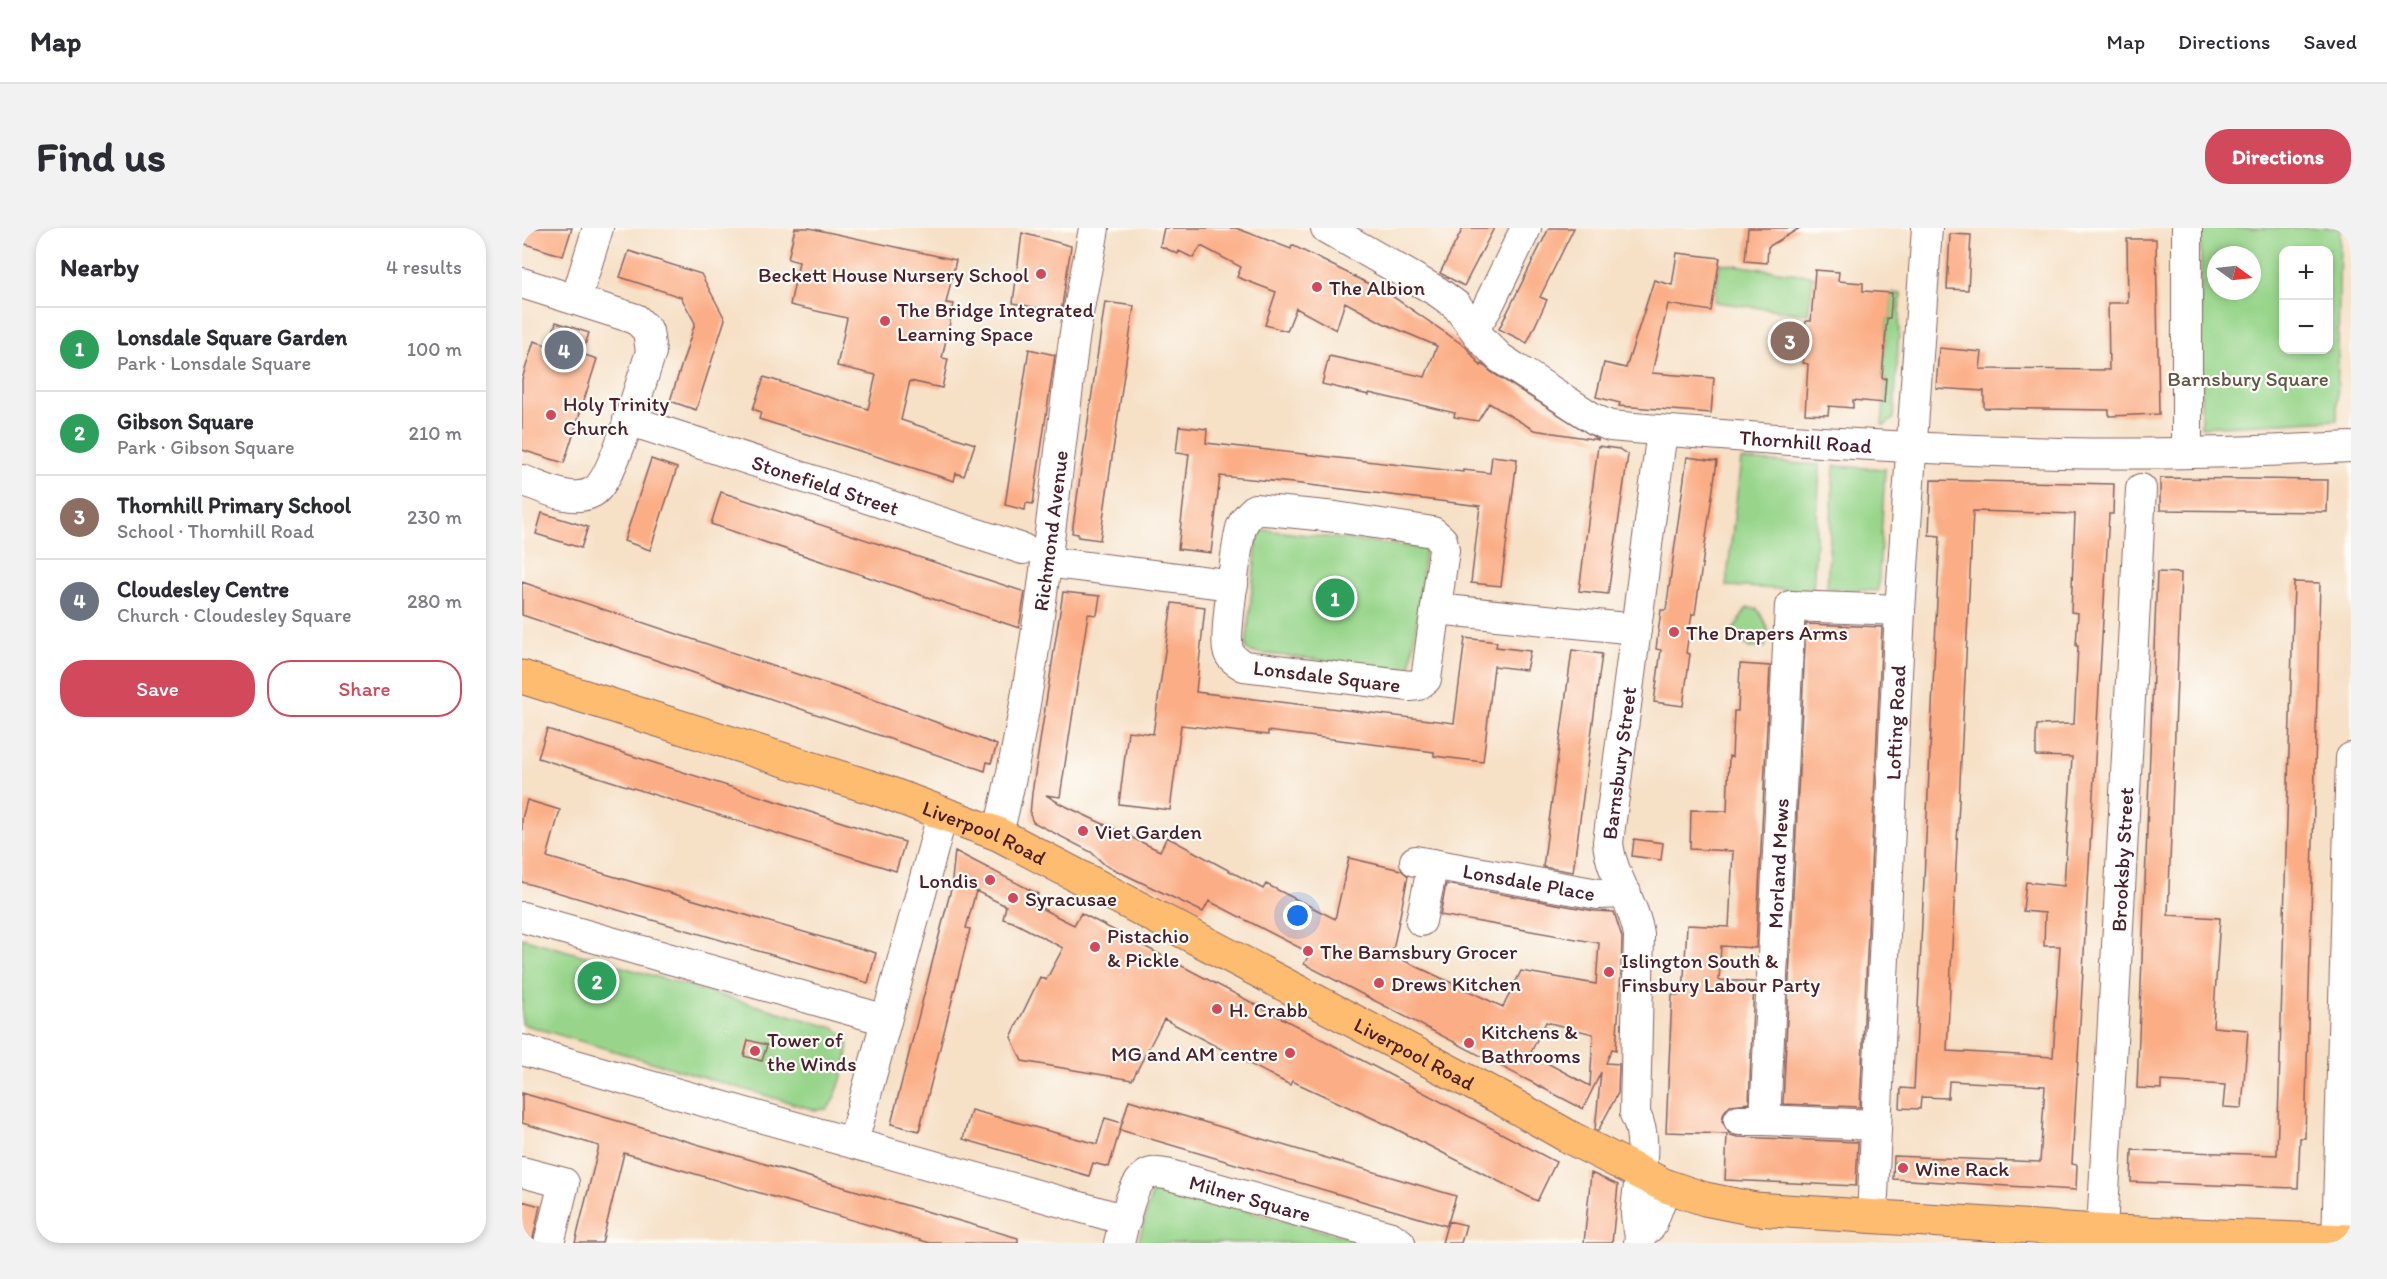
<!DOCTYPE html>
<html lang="en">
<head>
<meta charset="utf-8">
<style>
	body { margin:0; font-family:Itim,sans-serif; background:#f2f2f3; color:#2b2b33 }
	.controls { position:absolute; right:18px; top:18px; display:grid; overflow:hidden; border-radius:12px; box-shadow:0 3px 9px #0003 }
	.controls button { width:54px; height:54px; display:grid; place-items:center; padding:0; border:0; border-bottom:2px solid #e1e1e2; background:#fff; color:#2b2b33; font:30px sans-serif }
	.compass { position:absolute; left:1685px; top:18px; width:54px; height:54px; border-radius:50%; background:#fff; box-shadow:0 3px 9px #0003; rotate:105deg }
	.you { position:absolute; left:776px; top:688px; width:21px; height:21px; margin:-15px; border:4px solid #fff; border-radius:50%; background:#1a73e8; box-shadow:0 0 0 9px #1a73e833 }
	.badge { display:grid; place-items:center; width:39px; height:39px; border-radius:50%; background:#d1495b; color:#fff; font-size:20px; font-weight:700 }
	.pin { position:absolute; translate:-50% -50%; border:3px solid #fff; box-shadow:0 2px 6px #0006 }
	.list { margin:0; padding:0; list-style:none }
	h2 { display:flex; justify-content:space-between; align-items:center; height:78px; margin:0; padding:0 24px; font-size:26px }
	h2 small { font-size:20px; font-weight:400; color:#7c7c81 }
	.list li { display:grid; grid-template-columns:39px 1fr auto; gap:18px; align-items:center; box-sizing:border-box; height:84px; padding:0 24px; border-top:2px solid #e1e1e2 }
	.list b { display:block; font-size:22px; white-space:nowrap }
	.list p { margin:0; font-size:20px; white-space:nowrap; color:#7c7c81 }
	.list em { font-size:20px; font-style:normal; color:#7c7c81 }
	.actions { display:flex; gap:12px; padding:18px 24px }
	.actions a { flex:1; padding:14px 0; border:2px solid #d1495b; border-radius:24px; text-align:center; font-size:21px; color:#d1495b }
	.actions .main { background:#d1495b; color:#fff }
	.map { position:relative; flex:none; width:1829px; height:1015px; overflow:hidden; border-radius:24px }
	header { display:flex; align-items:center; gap:36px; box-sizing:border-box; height:84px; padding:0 30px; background:#fff; border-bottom:2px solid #e1e1e2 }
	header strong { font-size:28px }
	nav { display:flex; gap:33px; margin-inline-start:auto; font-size:21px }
	.intro { display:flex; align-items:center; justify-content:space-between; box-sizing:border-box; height:144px; padding:0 36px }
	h1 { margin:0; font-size:42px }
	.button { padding:15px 27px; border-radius:24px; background:#d1495b; color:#fff; font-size:21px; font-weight:700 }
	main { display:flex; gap:36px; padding:0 36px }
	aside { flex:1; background:#fff; border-radius:24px; box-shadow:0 3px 9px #0003 }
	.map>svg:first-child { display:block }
	.green { fill:#98d58b; stroke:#717a5b; stroke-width:1.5; fill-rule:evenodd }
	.building { fill:#fbae86; fill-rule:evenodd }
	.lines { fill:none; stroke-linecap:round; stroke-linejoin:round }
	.minor-casing { stroke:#866361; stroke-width:32 }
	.major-casing { stroke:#866361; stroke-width:35 }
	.minor { stroke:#fff; stroke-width:30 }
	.major { stroke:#febc70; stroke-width:33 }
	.poi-dot { fill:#d1495b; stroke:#fdfcf7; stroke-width:2 }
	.labels { text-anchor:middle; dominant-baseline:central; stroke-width:4.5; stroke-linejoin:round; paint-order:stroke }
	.poi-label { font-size:21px; fill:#4a1f2b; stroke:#fdfcf7; text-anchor:start }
	.park-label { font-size:21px; fill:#615648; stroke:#fdfcf7 }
	.street-label { font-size:21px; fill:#4a1f2b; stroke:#fdfcf7 }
</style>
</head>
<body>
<header>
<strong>Map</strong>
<nav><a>Map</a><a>Directions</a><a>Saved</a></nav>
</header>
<div class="intro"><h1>Find us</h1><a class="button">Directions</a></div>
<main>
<aside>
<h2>Nearby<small>4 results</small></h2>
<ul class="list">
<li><span class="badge" style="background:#2e9e5b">1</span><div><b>Lonsdale Square Garden</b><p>Park · Lonsdale Square</p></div><em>100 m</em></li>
<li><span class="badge" style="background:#2e9e5b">2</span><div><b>Gibson Square</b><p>Park · Gibson Square</p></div><em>210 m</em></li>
<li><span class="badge" style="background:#8d6e63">3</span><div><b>Thornhill Primary School</b><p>School · Thornhill Road</p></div><em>230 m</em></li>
<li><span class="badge" style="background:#6b7280">4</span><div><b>Cloudesley Centre</b><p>Church · Cloudesley Square</p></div><em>280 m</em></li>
</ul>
<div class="actions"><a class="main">Save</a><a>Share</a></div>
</aside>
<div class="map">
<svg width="1829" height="1015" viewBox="0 0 1829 1015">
	<rect width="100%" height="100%" fill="#fdfcf7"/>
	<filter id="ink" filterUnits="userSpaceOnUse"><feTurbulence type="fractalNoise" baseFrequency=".0167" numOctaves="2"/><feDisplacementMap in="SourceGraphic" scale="12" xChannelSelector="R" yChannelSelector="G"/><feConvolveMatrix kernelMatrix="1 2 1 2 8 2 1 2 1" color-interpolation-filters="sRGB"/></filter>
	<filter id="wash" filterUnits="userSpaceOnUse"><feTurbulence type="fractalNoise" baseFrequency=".008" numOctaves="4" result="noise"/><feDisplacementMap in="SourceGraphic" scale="24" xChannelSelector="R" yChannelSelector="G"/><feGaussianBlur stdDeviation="1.35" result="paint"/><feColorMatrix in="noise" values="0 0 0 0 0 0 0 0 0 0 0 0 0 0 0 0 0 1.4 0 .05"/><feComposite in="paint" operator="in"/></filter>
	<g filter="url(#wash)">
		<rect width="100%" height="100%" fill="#f6e0c6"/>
		<path class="green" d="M1679 0H1818L1815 192 1679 199ZM1762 22H1806V122H1762ZM1694 27H1730V63H1694Z
			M1198 35 1291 48 1286 86 1193 74Z
			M1370 65 1379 66 1372 190 1363 197H1360L1364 151 1360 150 1365 90H1368Z
			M1219 232 1298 237 1291 363 1204 358Z
			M1312 238 1363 241 1356 363 1305 360Z
			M742 302 901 320 903 323 889 438 885 442 728 424 724 419 736 306Z
			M1225 380 1235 381C1244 394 1249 404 1243 419L1227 420 1210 404Z
			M0 710 312 800 325 809C331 820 314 873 305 881L293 882 0 796Z
			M639 960 846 1015H616L630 965Z"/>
		<g id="blocks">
			<path class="building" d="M0 0H50L41 28 0 15Z
				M273 0H287L434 32 424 75 432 76 420 130 426 131 420 160 388 153 379 192 453 216 442 248 434 245 432 253 237 191 239 184 231 181 242 149 346 181 354 147 315 138 325 90 268 77 277 34 266 31Z
				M642 0H714L769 21 770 17 867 66 944 119 959 138 960 136 969 144 1077 212 1012 202 967 175 956 193 932 189 933 185 847 165V167L800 156 807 128 903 149 915 118 861 95 823 74 814 102 774 80 765 103 743 97 754 64 715 49 719 39 679 18 671 30 657 23 656 26 638 18Z
				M941 0H972L942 58 918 45Z
				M1027 0H1052L1018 69 1025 72 1005 115 977 101Z
				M1226 0H1278L1246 19 1245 35 1223 33Z
				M500 5 549 18 539 85 491 75Z
				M1428 6 1449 7 1446 62 1425 61Z
				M1605 11H1634L1637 186 1587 188V182L1462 180V163L1414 160 1417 120 1460 124 1458 141 1587 142 1586 75H1606Z
				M107 23 179 46 203 91 174 182 148 173 173 95 159 69 98 49Z
				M1155 25 1198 30 1189 83 1146 76 1130 145 1192 150 1189 185 1097 178 1098 175 1074 169 1082 135 1104 140 1132 52 1150 57Z
				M1293 42 1317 44 1316 53 1341 55V63L1370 65 1368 90H1365L1360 150H1364L1362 175 1331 172V180L1307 178 1306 187 1283 186 1286 136 1281 135 1282 125 1275 124 1277 103 1283 104 1284 93H1289Z
				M583 74 612 78 578 312 556 309V306L550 305Z
				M34 94 67 105 60 126 75 131 42 235 0 222V151L12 113 27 118Z
				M507 121 533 127 511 276 504 275 503 282 483 277Z
				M657 198 685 201 684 215 941 244V242L968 245 970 228 995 231 979 358 949 355 958 278 771 255 698 248 689 325 656 321 667 226 654 225Z
				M1076 218 1097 221 1106 227 1086 366 1057 363Z
				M1165 229 1195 233 1173 386H1170L1164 425 1168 426 1161 478 1132 474 1139 422 1134 421 1139 382H1144Z
				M129 231 155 240 128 322 102 313Z
				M1638 250 1806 252 1805 284 1638 282Z
				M1409 252 1592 256 1591 286H1587L1550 936 1555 937 1554 962 1371 951 1372 928 1518 934 1523 858 1427 853 1426 870 1399 869 1398 881 1378 880 1379 860 1392 861 1394 823 1418 308 1407 307ZM1451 283 1553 286 1549 384 1556 385 1554 418H1556L1552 496 1515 497 1514 510V528L1550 529 1542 658 1504 654 1501 683 1523 685 1522 718H1538L1531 829 1425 823Z
				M199 264 503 364 497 400 189 296Z
				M20 285 66 299 59 320 14 306Z
				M1635 344 1659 345 1646 687 1698 690 1691 799 1726 802 1720 880 1701 879 1703 857 1639 853V861L1615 860Z
				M0 354 376 480 475 517 469 535 465 534 463 543 0 387Z
				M1772 354 1798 355 1783 910H1778L1776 960 1609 954 1610 922 1755 927Z
				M541 364 578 368 575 387 566 386 538 569 524 567 537 575 638 623 645 609 741 661 744 656 813 691 827 630 879 642 886 648 870 727 981 779 999 743 1074 756 1077 715 918 687 924 656 1073 683 1092 684 1100 709 1099 744 1094 822 1090 821 1084 835 1097 836 1096 865 1076 903 1073 901 1079 844 1061 881 782 736 788 725 687 673 681 684 583 637 569 624 511 594 508 587 510 565ZM1024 794 1071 806 1068 858 1008 826Z
				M650 375 683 379 674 464 932 495 943 410 975 414 974 419 1008 423 1004 442 972 438 961 534 912 528V524L874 519 746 503V507L659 497 648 582 597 576 606 503 631 506Z
				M1284 396 1360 399 1338 879 1261 876Z
				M1050 422 1080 426 1051 644 1021 639Z
				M1218 436 1248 438 1234 720 1199 718 1197 752 1232 754 1227 875 1208 877 1202 884 1200 893 1208 907 1216 909 1336 914 1334 958 1203 952 1205 906 1144 904 1150 767H1161L1165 697 1207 699 1211 623 1168 621 1169 582 1205 583 1207 528 1210 529 1212 483H1216Z
				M25 501 383 614 374 643 16 530Z
				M5 572 38 582 25 629 354 725 346 755 0 654V591Z
				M1112 611 1141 615 1139 632 1110 628Z
				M433 623 516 666 513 677 534 688 552 697 559 685 1034 934 1015 973 872 900 770 853 768 857 642 791 610 852 500 833 489 809 518 749 524 752 541 720 491 694 481 691 484 678 454 663 444 700 448 701 397 903 369 896 429 661Z
				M226 812 245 817 240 833 222 828Z
				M0 865 496 1010V1015H408L102 925 80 1015H53L77 918 0 895Z
				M607 872 934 968 925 998 598 902Z
				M449 882 575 916 583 890 600 895 587 939 571 935 567 948 441 911Z
				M1069 945 1096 957 1090 1015H1062Z
				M0 973 18 978 10 1015H0Z
				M926 993 944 997 939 1015H920Z"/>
		</g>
	</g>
	<g filter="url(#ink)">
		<use href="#blocks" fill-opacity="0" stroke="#866361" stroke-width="1.5"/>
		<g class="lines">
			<g class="minor-casing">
				<g id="minor">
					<path id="s1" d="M804 0 916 64 935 78 961 113 978 130 1074 192 1088 198C1238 211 1388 221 1538 225 1635 227 1732 224 1829 219"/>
					<path d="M0 55 114 91 126 103 129 124C120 150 92 252 71 264 50 276 20 259 0 252"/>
					<path d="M54 71 76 0"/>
					<path d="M952 100 965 80 1004 0"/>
					<path id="s2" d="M106 192 501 321"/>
					<path d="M1665 225V0"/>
					<path d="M733 281 814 289 911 304 920 312 922 322 904 451 896 457 888 458 722 438C715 434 708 430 706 422 702 409 715 317 719 300 722 291 727 287 733 281Z"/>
					<path d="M524 334 711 357"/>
					<path d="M914 381 1114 401"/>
					<path id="s3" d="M476 606C516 444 530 277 552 112 557 74 566 37 572 0"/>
					<path id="s4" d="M893 633 1076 666 1104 665"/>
					<path d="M0 689 364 792"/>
					<path d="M899 693 911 636"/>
					<path d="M0 822 604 992"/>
					<path d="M1217 892H1243"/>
					<path id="s5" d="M1352 897 1243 892 1268 378 1378 382"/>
					<path d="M331 914 421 584"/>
					<path d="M0 944 42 955 27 1015"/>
					<path id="s6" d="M1350 989 1378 382 1405 0"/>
					<path id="s7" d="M1580 1003 1619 261"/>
					<path d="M1119 1006 1129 998 1144 958"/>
					<path id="s8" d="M597 1015C602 997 609 949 630 945 634 944 640 946 644 946L869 1009 878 1015"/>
					<path id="s9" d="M1117 1015C1120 1003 1113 995 1114 983 1116 952 1128 913 1113 886L1117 707C1112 673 1089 648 1086 614L1140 203"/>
					<path d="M1815 1015 1829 530"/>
				</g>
			</g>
			<g class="major-casing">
				<g id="major">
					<path id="s10" d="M0 449 361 563 476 606 982 872 1049 910 1144 958 1183 971 1233 981 1591 1004 1829 1013"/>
				</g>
			</g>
			<use href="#minor" class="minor"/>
			<use href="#major" class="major"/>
		</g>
	</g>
	<g class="poi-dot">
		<circle cx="519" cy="46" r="6"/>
		<circle cx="795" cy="59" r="6"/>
		<circle cx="363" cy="93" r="6"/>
		<circle cx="29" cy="187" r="6"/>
		<circle cx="1152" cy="404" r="6"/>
		<circle cx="561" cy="603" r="6"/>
		<circle cx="468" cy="652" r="6"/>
		<circle cx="491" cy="670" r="6"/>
		<circle cx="573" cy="719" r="6"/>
		<circle cx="786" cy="723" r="6"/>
		<circle cx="1087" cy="744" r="6"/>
		<circle cx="857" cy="755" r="6"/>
		<circle cx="695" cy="781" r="6"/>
		<circle cx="947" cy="815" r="6"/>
		<circle cx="233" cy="823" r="6"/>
		<circle cx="768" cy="825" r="6"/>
		<circle cx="1381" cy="940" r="6"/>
	</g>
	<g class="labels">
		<g class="poi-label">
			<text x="507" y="46" text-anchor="end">Beckett House Nursery School</text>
			<text x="807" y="59">The Albion</text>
			<text x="375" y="81">The Bridge Integrated<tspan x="375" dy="24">Learning Space</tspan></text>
			<text x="41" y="175">Holy Trinity<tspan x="41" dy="24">Church</tspan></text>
			<text x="1164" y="404">The Drapers Arms</text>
			<text x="573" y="603">Viet Garden</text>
			<text x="456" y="652" text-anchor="end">Londis</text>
			<text x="503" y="670">Syracusae</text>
			<text x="585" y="707">Pistachio<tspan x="585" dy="24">&amp; Pickle</tspan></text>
			<text x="798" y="723">The Barnsbury Grocer</text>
			<text x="1099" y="732">Islington South &amp;<tspan x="1099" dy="24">Finsbury Labour Party</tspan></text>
			<text x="869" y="755">Drews Kitchen</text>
			<text x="707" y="781">H. Crabb</text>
			<text x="959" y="803">Kitchens &amp;<tspan x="959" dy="24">Bathrooms</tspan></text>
			<text x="245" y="811">Tower of<tspan x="245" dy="24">the Winds</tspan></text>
			<text x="756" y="825" text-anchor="end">MG and AM centre</text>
			<text x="1393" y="940">Wine Rack</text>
		</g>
		<g class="park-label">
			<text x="1726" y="150">Barnsbury Square</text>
		</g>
		<g class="street-label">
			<text stroke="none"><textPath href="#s1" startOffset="546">Thornhill Road</textPath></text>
			<text stroke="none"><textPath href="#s2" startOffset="208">Stonefield Street</textPath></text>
			<text stroke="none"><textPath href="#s3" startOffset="308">Richmond Avenue</textPath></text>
			<text transform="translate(805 448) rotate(7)">Lonsdale Square</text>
			<text stroke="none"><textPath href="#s6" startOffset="495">Lofting Road</textPath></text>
			<text stroke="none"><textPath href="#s9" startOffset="488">Barnsbury Street</textPath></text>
			<text stroke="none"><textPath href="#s10" startOffset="488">Liverpool Road</textPath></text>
			<text stroke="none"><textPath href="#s7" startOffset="372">Brooksby Street</textPath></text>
			<text stroke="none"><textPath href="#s5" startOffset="366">Morland Mews</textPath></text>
			<text stroke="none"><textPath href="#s4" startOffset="116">Lonsdale Place</textPath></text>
			<text stroke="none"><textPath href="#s10" startOffset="972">Liverpool Road</textPath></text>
			<text stroke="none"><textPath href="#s8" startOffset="182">Milner Square</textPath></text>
		</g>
	</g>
</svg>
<div class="controls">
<button>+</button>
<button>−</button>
</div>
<svg class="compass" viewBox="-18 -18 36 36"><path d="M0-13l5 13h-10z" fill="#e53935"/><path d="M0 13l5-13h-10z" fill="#7c7c81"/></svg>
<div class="you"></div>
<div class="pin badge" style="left:813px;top:370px;background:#2e9e5b">1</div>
<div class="pin badge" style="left:75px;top:753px;background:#2e9e5b">2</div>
<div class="pin badge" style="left:1268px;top:113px;background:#8d6e63">3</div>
<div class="pin badge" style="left:42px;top:122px;background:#6b7280">4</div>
</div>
</main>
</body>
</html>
